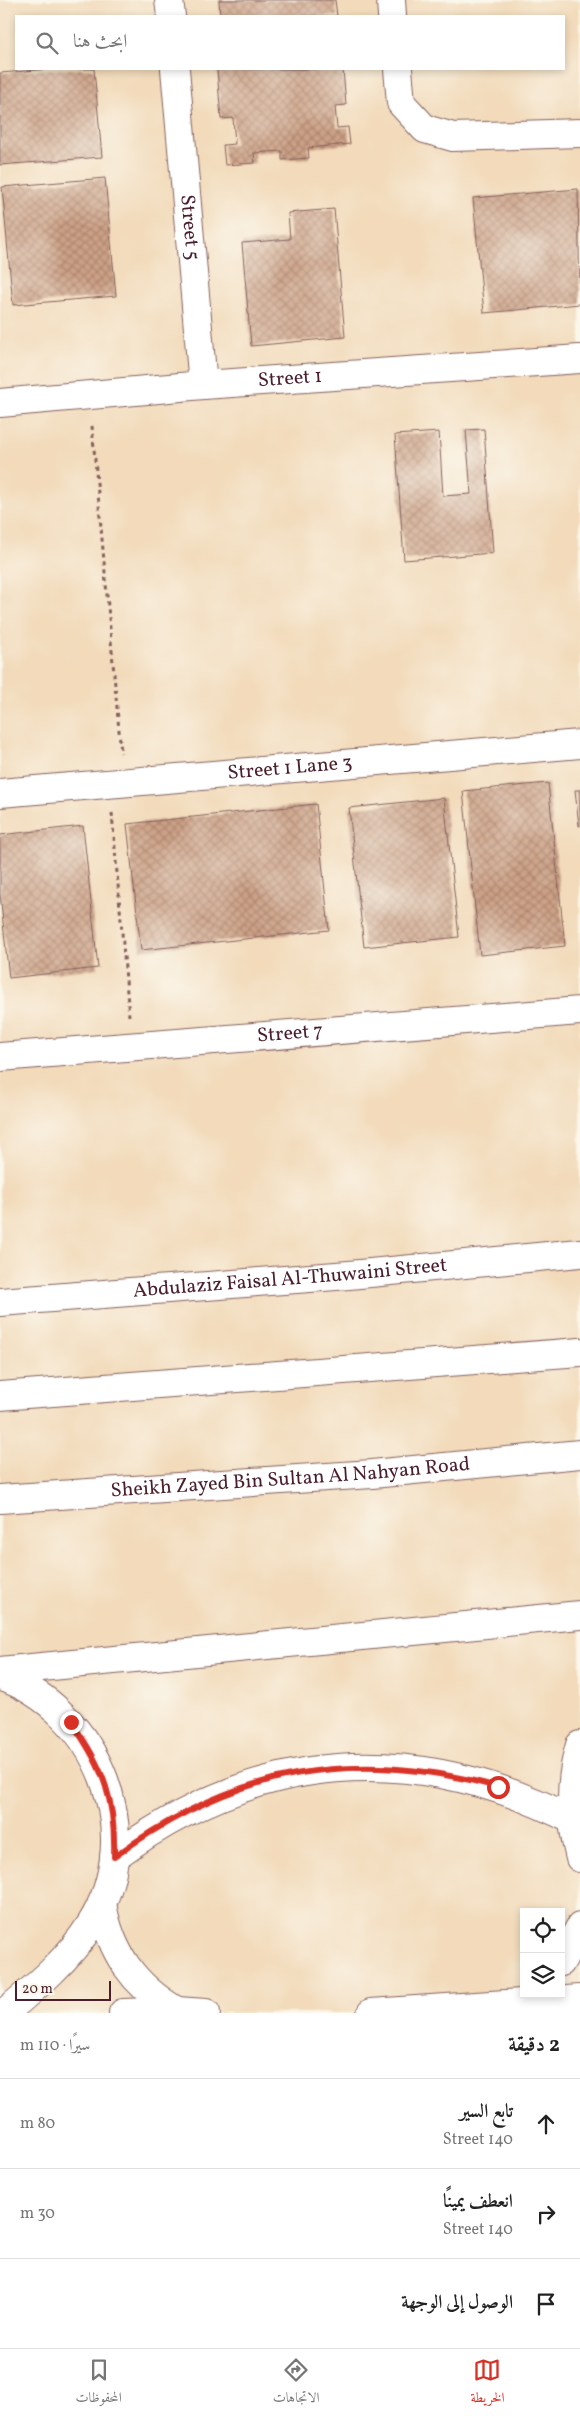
<!DOCTYPE html>
<html lang="ar">
<head>
<meta charset="utf-8">
<style>
	body { margin:0; font-family:Vollkorn,Amiri,serif; background:#f6f6f6; color:#222; direction:rtl }
	.controls { position:absolute; right:15px; bottom:15px; display:grid; overflow:hidden; border-radius:0px; box-shadow:0 2px 8px #0003 }
	.controls button { width:45px; height:45px; display:grid; place-items:center; padding:0; border:0; border-bottom:1px solid #e0e0e0; background:#fff; color:#222; font:25px sans-serif }
	.scale { position:absolute; left:15px; bottom:12px; width:96px; box-sizing:border-box; padding-left:5px; border:2px solid #4a1f2b; border-top:0; font-size:14px; line-height:18px; white-space:nowrap; color:#4a1f2b; -webkit-text-stroke:4px #fbf7ec; paint-order:stroke }
	.stop { position:absolute; width:15px; height:15px; margin:-11px; border:4px solid #d93025; border-radius:50%; background:#fff }
	.stop.end { background:#d93025; border-color:#fff; box-shadow:0 1px 5px #0008 }
	.list { margin:0; padding:0; list-style:none }
	h2 { display:flex; justify-content:space-between; align-items:center; height:65px; margin:0; padding:0 20px; font-size:21px }
	h2 small { font-size:16px; font-weight:400; color:#767676 }
	.list li { display:grid; grid-template-columns:32px 1fr auto; gap:15px; align-items:center; box-sizing:border-box; height:90px; padding:0 20px; border-top:1px solid #e0e0e0 }
	.list b { display:block; font-size:19px; white-space:nowrap }
	.list p { margin:0; font-size:16px; white-space:nowrap; color:#767676 }
	.list em { font-size:16px; font-style:normal; color:#767676 }
	.icon { flex:none; width:28px; height:28px; fill:none; stroke:currentColor; stroke-width:2; stroke-linecap:round; stroke-linejoin:round }
	.map { position:relative; flex:none; width:580px; height:2013px; overflow:hidden; direction:ltr }
	.search { position:absolute; background:#fff; box-shadow:0 2px 8px #0003; left:15px; right:15px; top:15px; height:55px; display:flex; align-items:center; gap:12px; box-sizing:border-box; padding:0 18px; border-radius:0px; color:#767676; font-size:19px }
	.sheet { height:335px; background:#fff }
	nav { display:flex; justify-content:space-around; align-items:center; box-sizing:border-box; height:70px; border-top:1px solid #e0e0e0; background:#fff; font-size:14px; color:#767676 }
	nav a { display:grid; justify-items:center; gap:2px }
	nav .on { color:#d93025 }
	.map>svg:first-child { display:block }
	.building { fill:url(#building-cross-hatch) }
	.lines { fill:none; stroke-linecap:round; stroke-linejoin:round }
	.street-casing { stroke:#85605d; stroke-width:30 }
	.secondary-casing { stroke:#85605d; stroke-width:30 }
	.highway-casing { stroke:#85605d; stroke-width:30 }
	.path { stroke:#85605d; stroke-width:3; stroke-dasharray:4 4; stroke-linecap:butt }
	.street { stroke:#fff; stroke-width:28 }
	.secondary { stroke:#fff; stroke-width:28 }
	.highway { stroke:#fff; stroke-width:28 }
	.route { stroke:#d93025; stroke-width:6 }
	.labels { text-anchor:middle; dominant-baseline:central; stroke-width:4.5; stroke-linejoin:round; paint-order:stroke }
	.street-label { font-size:20px; fill:#4a1f2b; stroke:#fbf7ec }
</style>
</head>
<body>
<div class="map">
<svg width="580" height="2013" viewBox="0 0 580 2013">
	<defs>
		<pattern id="building-cross-hatch" width="8" height="8" patternUnits="userSpaceOnUse" patternTransform="scale(1.25)"><rect width="8" height="8" fill="#cda186"/><path d="M0 0l8 8M0 8l8-8" fill="none" stroke="#a8836e"/></pattern>
	</defs>
	<rect width="100%" height="100%" fill="#fbf7ec"/>
	<filter id="ink" filterUnits="userSpaceOnUse"><feTurbulence type="fractalNoise" baseFrequency=".02" numOctaves="2"/><feDisplacementMap in="SourceGraphic" scale="10" xChannelSelector="R" yChannelSelector="G"/><feConvolveMatrix kernelMatrix="1 2 1 2 8 2 1 2 1" color-interpolation-filters="sRGB"/></filter>
	<filter id="wash" filterUnits="userSpaceOnUse"><feTurbulence type="fractalNoise" baseFrequency=".0096" numOctaves="4" result="noise"/><feDisplacementMap in="SourceGraphic" scale="20" xChannelSelector="R" yChannelSelector="G"/><feGaussianBlur stdDeviation="1.12" result="paint"/><feColorMatrix in="noise" values="0 0 0 0 0 0 0 0 0 0 0 0 0 0 0 0 0 1.4 0 .05"/><feComposite in="paint" operator="in"/></filter>
	<g filter="url(#wash)">
		<rect width="100%" height="100%" fill="#f2daba"/>
		<g id="blocks">
			<path class="building" d="M219 0H335L337 16H220Z
				M50 69H94L102 157 0 165V73Z
				M217 69H343L346 105 335 106 337 128 348 127 350 144 308 148 309 158 282 160V151L254 153 255 163 225 165 223 145 235 144 233 118 221 119Z
				M105 178 116 296 13 305 2 187Z
				M578 189 580 304 484 313 473 198Z
				M334 209 345 337 251 346 242 243 290 239 288 213Z
				M484 429 493 553 404 560 395 435 439 432 443 496 471 494 466 430Z
				M548 783 565 946 480 955 463 791Z
				M575 790H580V826H579Z
				M444 798 459 937 364 947 349 808Z
				M316 804 329 930 141 950 127 824Z
				M83 826 98 968 9 978 0 894V835Z"/>
		</g>
	</g>
	<g filter="url(#ink)">
		<use href="#blocks" fill-opacity="0" stroke="#85605d" stroke-width="1"/>
		<g class="lines">
			<g class="street-casing">
				<g id="street">
					<path d="M169 0 171 16"/>
					<path d="M391 0 392 16"/>
					<path id="s1" d="M175 69 203 385"/>
					<path d="M398 69 401 103 425 129 453 137 580 133"/>
					<path id="s2" d="M0 793 580 744"/>
					<path id="s3" d="M0 1057 580 1011"/>
					<path d="M0 1676C98 1710 148 1833 91 1924 69 1959 36 1987 4 2013"/>
					<path d="M580 1745C569 1782 570 1821 580 1858"/>
					<path d="M114 1857C259 1750 412 1739 573 1820"/>
					<path d="M102 1903C110 1952 134 1986 177 2011"/>
					<path d="M561 1962 580 1927"/>
					<path d="M123 2013 177 2011 206 2013"/>
					<path d="M371 2013 580 1999"/>
				</g>
			</g>
			<g class="secondary-casing">
				<g id="secondary">
					<path id="s4" d="M0 403 203 385 580 359"/>
					<path id="s5" d="M0 1302 349 1275 580 1253"/>
				</g>
			</g>
			<g class="highway-casing">
				<g id="highway">
					<path d="M0 1396 580 1352"/>
					<path id="s6" d="M0 1499 372 1474 580 1454"/>
					<path d="M0 1671 580 1615"/>
				</g>
			</g>
			<path class="path" d="M92 426 121 753
				M112 813 129 1016"/>
			<use href="#street" class="street"/>
			<use href="#secondary" class="secondary"/>
			<use href="#highway" class="highway"/>
		</g>
	</g>
	<g class="lines" filter="url(#ink)">
		<path class="route" d="M71 1722C104 1767 116 1802 114 1857 235 1768 354 1747 498 1787"/>
	</g>
	<g class="labels">
		<g class="street-label">
			<text stroke="none"><textPath href="#s1" startOffset="159">Street 5</textPath></text>
			<text stroke="none"><textPath href="#s4" startOffset="291">Street 1</textPath></text>
			<text stroke="none"><textPath href="#s2" startOffset="291">Street 1 Lane 3</textPath></text>
			<text stroke="none"><textPath href="#s3" startOffset="291">Street 7</textPath></text>
			<text stroke="none"><textPath href="#s5" startOffset="291">Abdulaziz Faisal Al-Thuwaini Street</textPath></text>
			<text stroke="none"><textPath href="#s6" startOffset="291">Sheikh Zayed Bin Sultan Al Nahyan Road</textPath></text>
		</g>
	</g>
</svg>
<div class="controls">
<button><svg class="icon" aria-label="locate" viewBox="0 0 24 24"><circle cx="12" cy="12" r="6"/><path d="M12 2v4M12 18v4M2 12h4M18 12h4"/></svg></button>
<button><svg class="icon" aria-label="layers" viewBox="0 0 24 24"><path d="M12 4l9 5-9 5-9-5zM3 14l9 5 9-5"/></svg></button>
</div>
<div class="scale">20 m</div>
<div class="stop" style="left:498px;top:1787px"></div>
<div class="stop end" style="left:71px;top:1722px"></div>
<div class="search"><svg class="icon" aria-label="search" viewBox="0 0 24 24"><circle cx="10" cy="10" r="6"/><path d="M15 15l6 6"/></svg>ابحث هنا</div>
</div>
<section class="sheet">
<h2>2 دقيقة<small>سيرًا · 110 m</small></h2>
<ul class="list">
<li><svg class="icon" aria-label="ahead" viewBox="0 0 24 24"><path d="M12 20V5M6 11l6-6 6 6"/></svg><div><b>تابع السير</b><p>Street 140</p></div><em>80 m</em></li>
<li><svg class="icon" aria-label="right" viewBox="0 0 24 24"><path d="M7 20v-9h11M14 6l5 5-5 5"/></svg><div><b>انعطف يمينًا</b><p>Street 140</p></div><em>30 m</em></li>
<li><svg class="icon" aria-label="arrive" viewBox="0 0 24 24"><path d="M6 21V4h12l-3 4 3 4H6"/></svg><div><b>الوصول إلى الوجهة</b></div></li>
</ul>
</section>
<nav>
<a class="on"><svg class="icon" aria-label="map" viewBox="0 0 24 24"><path d="M3 6l6-2 6 2 6-2v14l-6 2-6-2-6 2zM9 4v14M15 6v14"/></svg>الخريطة</a>
<a><svg class="icon" aria-label="directions" viewBox="0 0 24 24"><path d="M12 3l9 9-9 9-9-9zM9 14v-3h6M13 9l2 2-2 2"/></svg>الاتجاهات</a>
<a><svg class="icon" aria-label="saved" viewBox="0 0 24 24"><path d="M7 4h10v16l-5-4-5 4z"/></svg>المحفوظات</a>
</nav>
</body>
</html>
